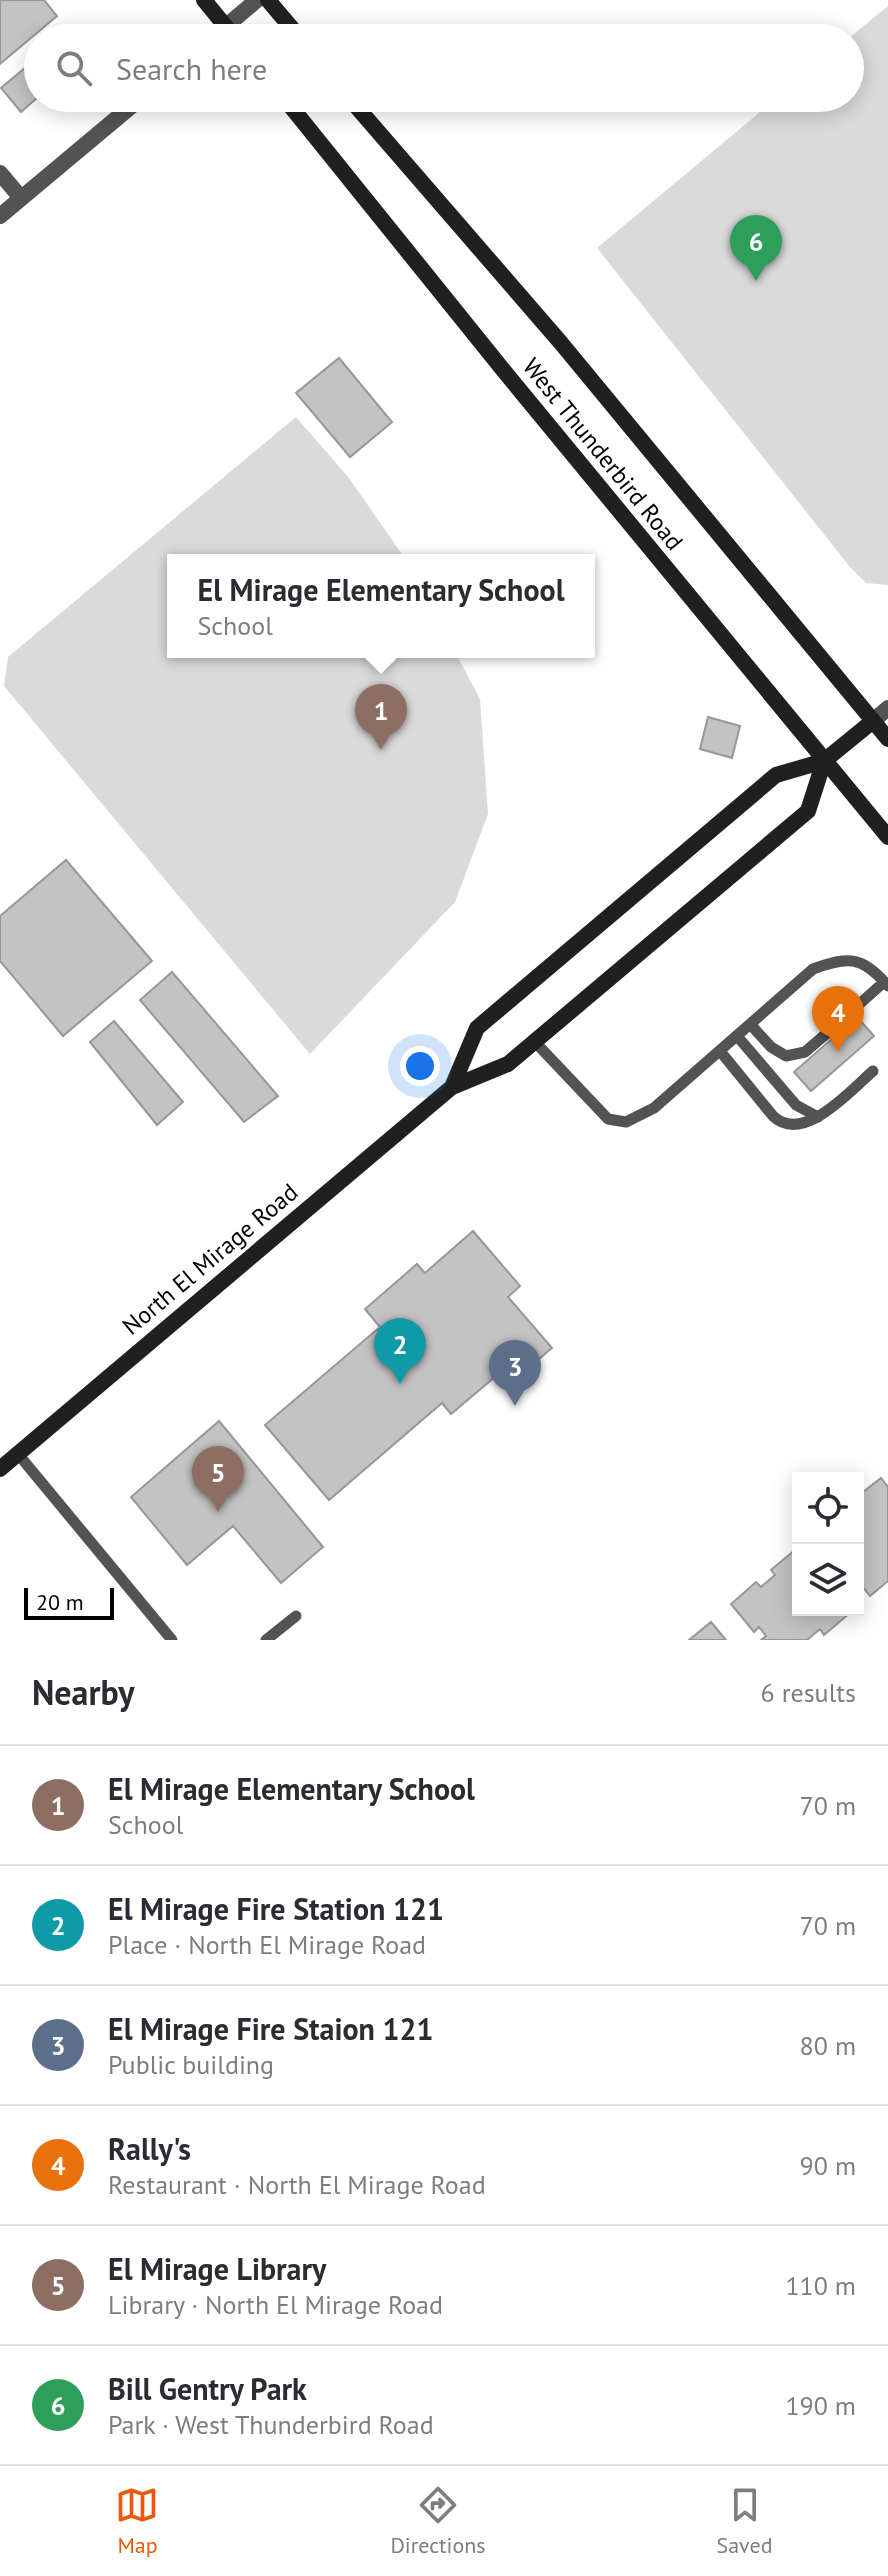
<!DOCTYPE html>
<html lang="en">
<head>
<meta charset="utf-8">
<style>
	body { margin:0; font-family:"PT Sans",sans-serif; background:#f2f2f3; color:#2b2b33 }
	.controls { position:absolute; right:24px; bottom:24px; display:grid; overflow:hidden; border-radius:0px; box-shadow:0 4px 20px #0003 }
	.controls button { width:72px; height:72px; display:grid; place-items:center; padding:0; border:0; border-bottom:2px solid #e1e1e2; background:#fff; color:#2b2b33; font:40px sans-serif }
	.scale { position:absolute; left:24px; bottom:20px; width:90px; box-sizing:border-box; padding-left:8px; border:4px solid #000; border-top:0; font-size:22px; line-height:28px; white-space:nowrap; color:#000; -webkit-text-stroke:6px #fff; paint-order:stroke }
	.you { position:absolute; left:420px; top:1066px; width:28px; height:28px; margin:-20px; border:6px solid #fff; border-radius:50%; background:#1a73e8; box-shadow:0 0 0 12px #1a73e833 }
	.badge { display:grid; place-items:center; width:52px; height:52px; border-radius:50%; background:#ea580c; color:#fff; font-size:26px; font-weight:700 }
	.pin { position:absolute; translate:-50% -66px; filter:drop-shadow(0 2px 4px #0008) }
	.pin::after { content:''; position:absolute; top:42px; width:28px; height:24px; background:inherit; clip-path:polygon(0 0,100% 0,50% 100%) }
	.popup { position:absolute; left:167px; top:554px; width:428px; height:104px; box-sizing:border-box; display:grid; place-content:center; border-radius:0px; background:#fff; filter:drop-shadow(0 2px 6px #0005); font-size:26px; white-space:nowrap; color:#7c7c81 }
	.popup b { font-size:30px; color:#2b2b33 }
	.popup::after { content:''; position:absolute; left:50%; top:100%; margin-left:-16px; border:16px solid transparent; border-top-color:#fff }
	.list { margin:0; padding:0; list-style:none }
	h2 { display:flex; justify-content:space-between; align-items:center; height:104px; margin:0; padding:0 32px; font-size:34px }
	h2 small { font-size:26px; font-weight:400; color:#7c7c81 }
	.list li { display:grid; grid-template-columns:52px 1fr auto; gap:24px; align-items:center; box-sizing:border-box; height:120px; padding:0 32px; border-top:2px solid #e1e1e2 }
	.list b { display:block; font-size:30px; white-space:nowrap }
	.list p { margin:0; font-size:26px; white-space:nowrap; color:#7c7c81 }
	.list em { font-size:26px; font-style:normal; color:#7c7c81 }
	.icon { flex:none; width:44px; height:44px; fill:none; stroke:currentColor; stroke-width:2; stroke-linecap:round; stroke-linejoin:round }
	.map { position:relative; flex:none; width:888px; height:1640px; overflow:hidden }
	.search { position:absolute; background:#fff; box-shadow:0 4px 20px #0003; left:24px; right:24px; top:24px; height:88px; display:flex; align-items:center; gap:20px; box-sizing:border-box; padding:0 28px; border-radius:44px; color:#7c7c81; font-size:30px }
	.sheet { height:824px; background:#fff }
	nav { display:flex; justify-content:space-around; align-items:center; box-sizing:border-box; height:112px; border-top:2px solid #e1e1e2; background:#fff; font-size:22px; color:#7c7c81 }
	nav a { display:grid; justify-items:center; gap:4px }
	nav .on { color:#ea580c }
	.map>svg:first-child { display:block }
	.green { fill:#dadada }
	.building { fill:#c3c3c3; stroke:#979797; stroke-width:2 }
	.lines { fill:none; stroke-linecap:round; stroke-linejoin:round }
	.service { stroke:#535353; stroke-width:11 }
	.minor { stroke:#535353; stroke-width:16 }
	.secondary { stroke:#202020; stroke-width:16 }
	.labels { text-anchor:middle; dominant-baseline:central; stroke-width:6; stroke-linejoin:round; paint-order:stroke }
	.street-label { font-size:24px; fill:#000; stroke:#fff }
</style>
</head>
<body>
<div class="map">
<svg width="888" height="1640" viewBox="0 0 888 1640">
	<rect width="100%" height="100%" fill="#fff"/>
	<path class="green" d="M888 6V585L866 583 850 567 597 248 777 98H850L849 38Z
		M296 417 349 478 406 560H173V652H455L480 699 488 814 455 902 310 1054 4 686 8 657Z"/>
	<path class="building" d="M0 0H44L57 16 0 64Z
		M38 57V97L21 112 1 88Z
		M339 358 392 422 350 457 296 393Z
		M708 717 740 726 732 758 700 749Z
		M66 860 152 961 63 1036 0 961V916Z
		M172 972 278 1096 244 1122 140 1000Z
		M857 1017 874 1036 811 1091 794 1072Z
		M114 1021 183 1102 157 1125 90 1042Z
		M473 1231 520 1286 508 1297 552 1348 532 1365 522 1354 451 1414 442 1403 329 1500 265 1425 380 1327 365 1309 417 1264 425 1273Z
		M219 1421 323 1547 281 1583 233 1526 187 1565 131 1497Z
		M881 1478 888 1487V1581L870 1596 858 1581V1496Z
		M796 1549 798 1610H847L850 1613 824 1635 820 1629 807 1640H761L766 1636 759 1627 754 1632 731 1604 756 1582 761 1587 775 1575 771 1570Z
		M711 1622 726 1640H689Z"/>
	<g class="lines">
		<path class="service" d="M855 1008 884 982
			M750 1024 771 1047 786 1056 805 1052 833 1028
			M737 1036 796 1105 818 1117
			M535 1042 608 1119 626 1122 654 1108 813 969C849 956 862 956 888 986
			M720 1051 773 1116C803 1145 850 1091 873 1071
			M18 1454 172 1640
			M266 1640 296 1616"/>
		<path class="minor" d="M212 38 257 0
			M0 173 21 198
			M0 216 141 98
			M873 721 888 708"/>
		<path class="secondary" d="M204 0 235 38
			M268 0 300 38
			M284 98 504 371 888 837
			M349 98 561 343 888 739
			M452 1087 477 1028 776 775 824 761 873 721
			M0 1469 452 1087 508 1064 808 811 824 761"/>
	</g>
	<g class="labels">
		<g class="street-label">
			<text transform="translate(603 454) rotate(51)">West Thunderbird Road</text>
			<text transform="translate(210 1259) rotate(-40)">North El Mirage Road</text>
		</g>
	</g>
</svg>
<div class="controls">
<button><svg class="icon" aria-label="locate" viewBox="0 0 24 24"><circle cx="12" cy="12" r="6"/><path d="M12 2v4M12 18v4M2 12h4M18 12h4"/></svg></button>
<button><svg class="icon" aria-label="layers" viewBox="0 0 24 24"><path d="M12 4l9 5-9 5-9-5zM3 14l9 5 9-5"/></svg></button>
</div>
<div class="scale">20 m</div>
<div class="you"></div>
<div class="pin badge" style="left:381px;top:750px;background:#8d6e63">1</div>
<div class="popup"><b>El Mirage Elementary School</b>School</div>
<div class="pin badge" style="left:400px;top:1384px;background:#0f9aa8">2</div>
<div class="pin badge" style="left:515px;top:1406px;background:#5c6f8a">3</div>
<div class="pin badge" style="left:838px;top:1052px;background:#e8710a">4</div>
<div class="pin badge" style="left:218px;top:1512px;background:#8d6e63">5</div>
<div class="pin badge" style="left:756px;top:281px;background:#2e9e5b">6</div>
<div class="search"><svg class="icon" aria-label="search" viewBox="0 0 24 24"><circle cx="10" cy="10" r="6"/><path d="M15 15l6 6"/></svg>Search here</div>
</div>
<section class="sheet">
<h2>Nearby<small>6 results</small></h2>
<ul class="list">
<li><span class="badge" style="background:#8d6e63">1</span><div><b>El Mirage Elementary School</b><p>School</p></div><em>70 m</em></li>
<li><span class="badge" style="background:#0f9aa8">2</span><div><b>El Mirage Fire Station 121</b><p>Place · North El Mirage Road</p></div><em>70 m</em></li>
<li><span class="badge" style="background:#5c6f8a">3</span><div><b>El Mirage Fire Staion 121</b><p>Public building</p></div><em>80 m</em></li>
<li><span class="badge" style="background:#e8710a">4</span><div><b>Rally's</b><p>Restaurant · North El Mirage Road</p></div><em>90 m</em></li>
<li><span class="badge" style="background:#8d6e63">5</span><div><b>El Mirage Library</b><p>Library · North El Mirage Road</p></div><em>110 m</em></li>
<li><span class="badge" style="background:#2e9e5b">6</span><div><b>Bill Gentry Park</b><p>Park · West Thunderbird Road</p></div><em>190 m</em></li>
</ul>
</section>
<nav>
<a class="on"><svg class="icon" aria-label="map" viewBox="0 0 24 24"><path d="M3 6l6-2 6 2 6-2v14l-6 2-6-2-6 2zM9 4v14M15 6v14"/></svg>Map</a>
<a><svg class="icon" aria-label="directions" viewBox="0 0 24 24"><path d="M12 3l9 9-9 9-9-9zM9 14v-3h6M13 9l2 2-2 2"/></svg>Directions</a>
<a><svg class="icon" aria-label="saved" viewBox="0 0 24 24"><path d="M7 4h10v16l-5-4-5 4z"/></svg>Saved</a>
</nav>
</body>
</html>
